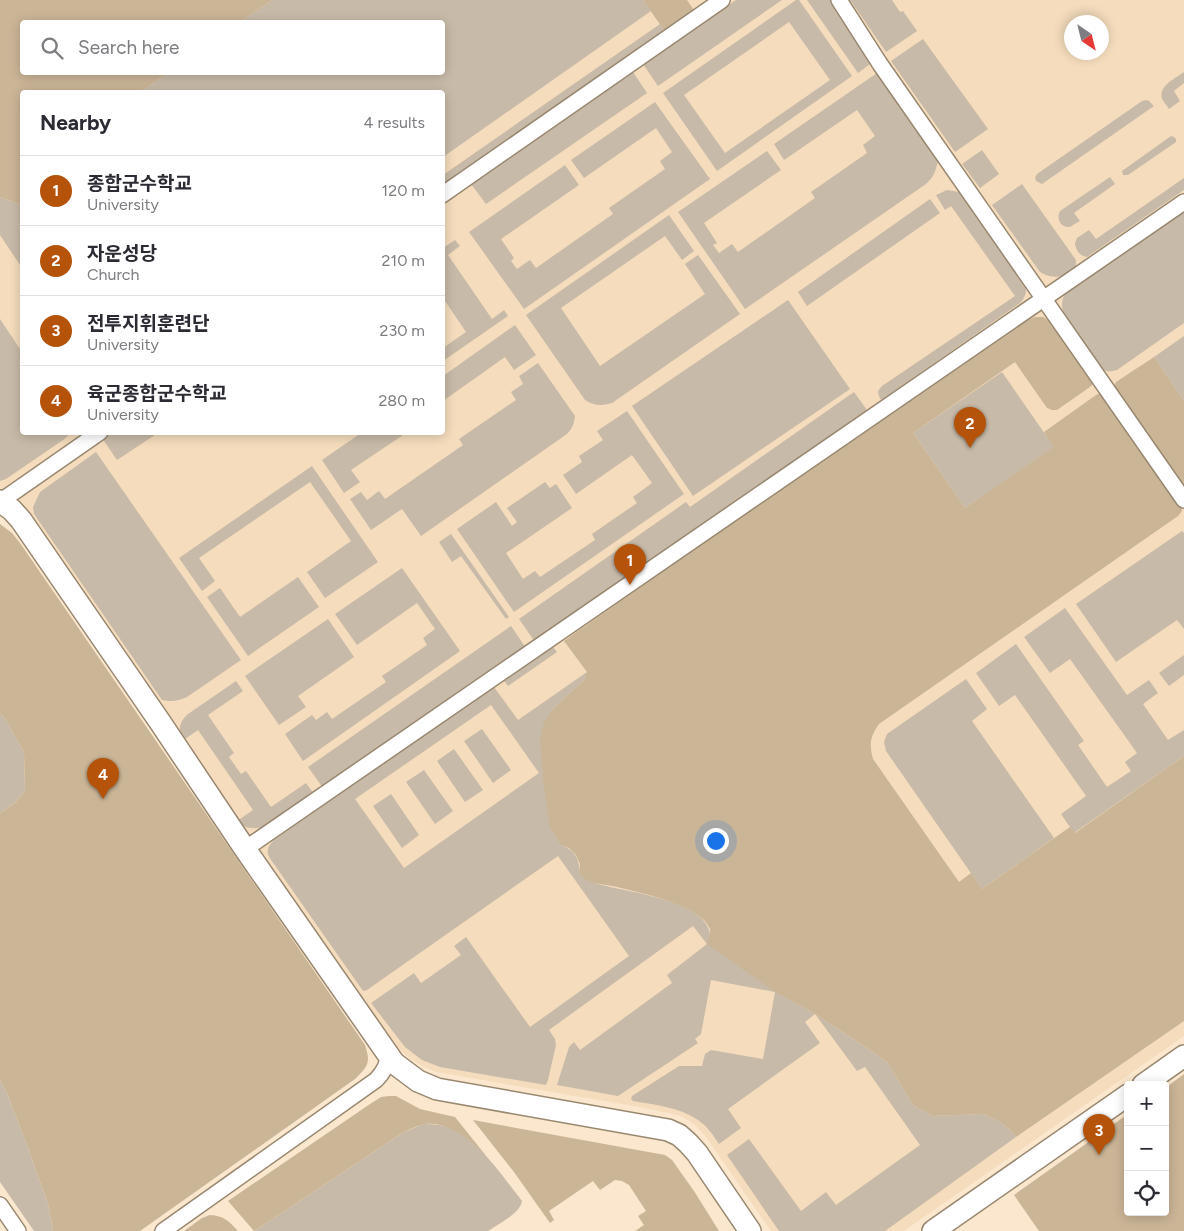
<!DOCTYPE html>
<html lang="en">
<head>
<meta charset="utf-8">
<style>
	body { margin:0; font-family:Figtree,"Noto Sans KR",sans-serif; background:#f7f7f7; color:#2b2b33 }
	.controls { position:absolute; right:15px; bottom:15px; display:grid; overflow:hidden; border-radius:5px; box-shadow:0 2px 12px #0003 }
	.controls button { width:45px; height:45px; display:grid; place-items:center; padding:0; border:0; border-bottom:1px solid #e1e1e2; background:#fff; color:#2b2b33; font:25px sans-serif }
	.compass { position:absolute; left:1064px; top:15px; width:45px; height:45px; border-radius:50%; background:#fff; box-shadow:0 2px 12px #0003; rotate:145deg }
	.you { position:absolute; left:715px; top:840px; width:18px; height:18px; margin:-12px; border:4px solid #fff; border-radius:50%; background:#1a73e8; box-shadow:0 0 0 8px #1a73e833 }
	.badge { display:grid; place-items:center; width:32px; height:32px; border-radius:50%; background:#b45309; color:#fff; font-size:16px; font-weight:700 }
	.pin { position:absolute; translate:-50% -41px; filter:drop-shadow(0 1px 2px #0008) }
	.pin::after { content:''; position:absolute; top:26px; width:18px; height:15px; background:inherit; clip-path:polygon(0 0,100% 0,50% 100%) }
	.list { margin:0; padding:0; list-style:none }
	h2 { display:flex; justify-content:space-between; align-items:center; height:65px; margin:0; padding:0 20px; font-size:21px }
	h2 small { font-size:16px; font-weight:400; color:#7c7c81 }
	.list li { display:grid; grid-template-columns:32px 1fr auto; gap:15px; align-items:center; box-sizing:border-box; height:70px; padding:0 20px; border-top:1px solid #e1e1e2 }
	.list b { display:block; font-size:19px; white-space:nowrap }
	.list p { margin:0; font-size:16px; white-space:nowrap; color:#7c7c81 }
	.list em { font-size:16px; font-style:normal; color:#7c7c81 }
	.icon { flex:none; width:28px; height:28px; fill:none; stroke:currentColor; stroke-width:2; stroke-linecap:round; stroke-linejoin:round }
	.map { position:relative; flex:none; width:1184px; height:1231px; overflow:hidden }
	.search { position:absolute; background:#fff; box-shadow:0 2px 12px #0003; left:20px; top:20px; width:425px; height:55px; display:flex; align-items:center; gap:12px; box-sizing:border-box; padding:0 18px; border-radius:5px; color:#7c7c81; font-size:19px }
	.panel { position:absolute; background:#fff; box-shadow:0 2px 12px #0003; left:20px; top:90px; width:425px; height:345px; border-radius:5px }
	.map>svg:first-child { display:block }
	.built { fill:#f4dcbc; fill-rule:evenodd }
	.green { fill:#c8baa8; fill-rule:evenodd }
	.forest { fill:#cbb597 }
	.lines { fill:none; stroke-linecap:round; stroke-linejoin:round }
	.street-casing { stroke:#998870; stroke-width:18 }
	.secondary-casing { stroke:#998870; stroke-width:24 }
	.street { stroke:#fff; stroke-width:15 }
	.secondary { stroke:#fff; stroke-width:21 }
</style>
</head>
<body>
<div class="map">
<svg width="1184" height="1231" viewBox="0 0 1184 1231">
	<rect width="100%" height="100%" fill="#fbe7ce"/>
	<path class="built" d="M0 0H1184V1036L904 1231H771L706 1137 694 1124 681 1116 645 1108 436 1072 422 1066 409 1058 396 1046 367 1009 0 492ZM22 22H442V72H22ZM1072 22H1102V52H1072ZM22 92H442V432H22Z"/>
	<path class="green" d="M272 0H643L651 11 443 157 442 92H140L168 73 442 72V22H240Z
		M736 0H782L658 86 643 64Z
		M796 0H799L852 76 717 171 663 93ZM789 22 830 80 725 153 684 95Z
		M807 0H832L874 61 858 73Z
		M850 0H892L900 12 903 11 917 31 886 52Z
		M660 24 666 33 443 186V175Z
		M923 39 988 129 955 152 891 61Z
		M880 71 938 160C936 170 934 177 926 184L745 309 678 212 767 151 781 170 704 223 717 243 713 245 719 253 732 244 738 252 815 198 811 192 867 153 863 145 875 136 857 110 784 160 774 144Z
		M633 72 647 93 486 204 471 184Z
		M1184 72V83L1174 91 1180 101 1169 109C1167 106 1164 102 1162 99 1158 86 1176 78 1184 72Z
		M1146 100 1149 101 1154 106 1042 184 1036 181 1035 178 1037 174 1142 101Z
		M655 102 710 179 524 309 469 232 565 165 579 185 501 239 514 258 511 261 517 269 530 260 536 268 613 214 609 208 665 169 660 161 672 152 656 128 584 178 571 160Z
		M1171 136 1174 137 1176 139V142L1128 175H1123L1122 171Z
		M982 150 999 174 980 188 962 164Z
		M1110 177 1115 184 1074 213 1080 221C1079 221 1073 225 1072 226 1063 230 1055 220 1060 211Z
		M1184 178V190L1087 257C1079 256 1076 250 1075 243L1077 238 1089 230 1096 239Z
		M1022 184 1076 260V267C1064 278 1054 280 1040 272L992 205Z
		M947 190 959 192 963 195 1025 283C1027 291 1026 297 1020 303L881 400 879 396 878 391 882 386 1015 296 951 206 945 210 936 195Z
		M0 197 22 205V268L0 235Z
		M930 199 940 213 807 306 798 292Z
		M1184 208V323L1117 370C1111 372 1107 372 1101 369 1093 357 1062 318 1062 306 1062 298 1065 293 1069 288Z
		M669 215 694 251 682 260 665 236 561 308 600 366 705 294 685 264 698 255 740 314 612 403C602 406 594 406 585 400L526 315Z
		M455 240 460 246 448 255 492 319 504 310 508 316 443 361V348L466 332 443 298V248Z
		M788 300 850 389 693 496 632 406Z
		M0 319 22 352V432L71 433 63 440 6 479 0 481Z
		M515 325 536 355 514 370 505 357 443 401V376Z
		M1184 336V401L1154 357Z
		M538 363 575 416C574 424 572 429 567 434L421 536 402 509 371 530 350 499 361 492 367 500 379 491 385 499 463 445 459 439 516 400 511 392 523 384 519 376Z
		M1002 372 1054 447 965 508 913 433Z
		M854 392 867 410 535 642 519 619 686 502 690 507Z
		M627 411 684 494 514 612 457 529 496 502 512 526 517 522 507 508 545 482 550 488 556 484 572 508 506 553 523 579 535 571 540 577 595 540 592 534 637 503 633 497 652 483 632 455 576 494 563 475 582 462 579 456 603 440 597 431Z
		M110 433H158L117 460 102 438Z
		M361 433H406L351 470 360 482 344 493 322 460Z
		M96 452 241 660 187 697C178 701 172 702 162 700L34 514 33 507 40 492Z
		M312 466 378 562 325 598 307 572 351 541 310 482 199 558 215 581 202 591 179 558Z
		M1182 531 1184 533V629L1177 620 1116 662 1076 604Z
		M451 534 509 617 506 619 461 556 452 562 439 542Z
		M402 568 460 651 303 761 285 734 312 715 316 720 327 712 332 719 386 682 382 676 427 645 423 638 435 629 417 603 357 645 335 614Z
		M298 577 319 607 248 656 207 597 220 588 240 617Z
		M1065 608 1127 695 1149 680 1158 693 1143 704 1168 740 1184 730V756L1074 833 1061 814 1086 796 1015 695 999 706 976 673 1016 644 1084 741 1078 745 1107 787 1131 771 1125 762 1137 753 1070 659 1050 673 1024 637Z
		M328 619 354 657 298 696 306 707 279 725 245 676Z
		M511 626 526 648 323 788 308 767Z
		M553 647 557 652 508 686 504 681Z
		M1184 655V675L1169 686 1159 673Z
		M587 672 585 679 552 710 561 845C574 850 580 858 579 872 584 876 590 881 595 883 622 892 706 899 710 934L776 992 815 1014 866 1047 888 1063 913 1105 932 1116 983 1114 999 1121 1009 1129 1016 1137 885 1231H779L727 1155 749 1139 801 1211 826 1192 836 1205 920 1145 865 1067 857 1071 815 1014 805 1022 820 1043 728 1109 741 1128 719 1144C713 1135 707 1126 698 1120 679 1107 655 1105 633 1101L631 1099 632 1096 679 1066H702L705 1054 711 1050 763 1059 775 992 711 980 701 1034 695 1039 698 1043 618 1096 557 1085 569 1047 574 1042 580 1050 672 983 667 975 707 944 693 926 549 1030 555 1039 556 1045 548 1080 546 1085 440 1067 422 1060 405 1047 371 1003 414 973 421 983 461 955 454 946 466 937 530 1027 629 956 558 856 367 990 363 991 269 857C266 850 268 846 274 840L494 687 518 720ZM491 705 539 773 404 868 355 799Z
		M966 679 987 709 972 721 1054 838 982 889 886 751 884 742 887 734Z
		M236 681 243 691 208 715 234 753 229 757 241 774 246 771 271 807 306 783 314 794 267 826C256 829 245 830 237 821L253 810 198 730 182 741C178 730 179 722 188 714Z
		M0 713 6 720 24 753 25 791 15 803 0 813Z
		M482 729 511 770 493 783 464 741Z
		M454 749 483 790 465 802 437 761Z
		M424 770 453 811 435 824 406 782Z
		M391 794 419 835 402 848 373 806Z
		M0 1080 7 1093 28 1148 48 1204 53 1231H34L0 1182Z
		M423 1124C428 1124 434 1124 439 1125 471 1129 500 1173 519 1197L522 1201C520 1214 498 1224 488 1231H254L402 1133Z"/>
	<path class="forest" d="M0 0H272L240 22H22V72L168 73 140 92H22V205L0 197Z
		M643 0H687L695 12 666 33Z
		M1035 317H1043L1050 321 1092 379 1093 384 1090 387 1057 410H1052L1047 408 1015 362 913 433 965 508 1053 447 1044 432 1096 395 1101 393 1181 506 1182 511 1178 516 879 724C870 737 869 744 873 759L959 882 971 873 982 889 1070 827 1075 833 1184 756V1021L1016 1137 1009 1129 999 1121 983 1114 932 1116 913 1105 888 1063 866 1047 815 1014 775 992 707 944C708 939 711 934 710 929 701 905 640 893 617 887 608 885 591 884 584 878 582 877 581 874 579 872L580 864 576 855 569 848 561 845 550 828 543 779 540 739 544 722 552 710 585 679 587 672 564 641 839 447 1027 320Z
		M1154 357 1184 401V490L1114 386 1116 382Z
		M0 524 12 533 20 543 365 1045C371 1063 368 1066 355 1079L140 1231H53L48 1204 28 1148 7 1093 0 1080V813L15 803 25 791 24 753 6 720 0 713Z
		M1184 1074V1231H1039L1014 1195 1128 1114V1212H1165V1088Z
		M389 1096H396L420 1109 455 1117 487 1157C470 1140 451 1122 425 1124 418 1125 409 1130 402 1133L254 1231 228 1201 370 1104 381 1097Z
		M473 1120 665 1155 672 1160 694 1191 719 1231H635L644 1225 638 1216 646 1211 629 1185 622 1181 615 1180 600 1190 593 1181 549 1211 554 1220 550 1223 514 1172Z
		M210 1215C224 1216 229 1221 238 1231H184L202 1218Z"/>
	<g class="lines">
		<g class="street-casing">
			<path id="street" d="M839 0 880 64 1184 500
				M442 195 722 0
				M1 501 100 432
				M245 849 1184 202
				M0 1205 18 1231
				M163 1231 376 1080C383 1073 387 1066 389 1056"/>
		</g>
		<g class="secondary-casing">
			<path id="secondary" d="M0 501 12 510 21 520 160 722 245 849 394 1063 418 1081 437 1089 668 1130 679 1135 688 1143 697 1153 750 1231
				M1143 1085 1184 1056
				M933 1231 1128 1095"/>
		</g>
		<use href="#street" class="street"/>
		<use href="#secondary" class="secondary"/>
	</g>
</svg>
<div class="controls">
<button>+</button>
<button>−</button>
<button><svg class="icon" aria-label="locate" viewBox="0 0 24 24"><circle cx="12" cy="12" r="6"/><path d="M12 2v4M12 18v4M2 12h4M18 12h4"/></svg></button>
</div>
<svg class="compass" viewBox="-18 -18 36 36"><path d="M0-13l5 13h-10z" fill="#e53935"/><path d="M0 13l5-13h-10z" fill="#7c7c81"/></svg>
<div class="you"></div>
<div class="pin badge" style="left:630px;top:585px">1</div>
<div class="pin badge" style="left:970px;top:448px">2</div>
<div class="pin badge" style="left:1099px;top:1155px">3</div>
<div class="pin badge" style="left:103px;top:799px">4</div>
<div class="search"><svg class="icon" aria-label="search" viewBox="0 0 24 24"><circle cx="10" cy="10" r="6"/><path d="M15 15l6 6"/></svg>Search here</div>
<section class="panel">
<h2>Nearby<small>4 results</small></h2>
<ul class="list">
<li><span class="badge">1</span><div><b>종합군수학교</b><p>University</p></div><em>120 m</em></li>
<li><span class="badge">2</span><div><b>자운성당</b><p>Church</p></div><em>210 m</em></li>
<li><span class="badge">3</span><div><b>전투지휘훈련단</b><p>University</p></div><em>230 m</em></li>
<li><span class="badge">4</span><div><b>육군종합군수학교</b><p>University</p></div><em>280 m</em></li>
</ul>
</section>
</div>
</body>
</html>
